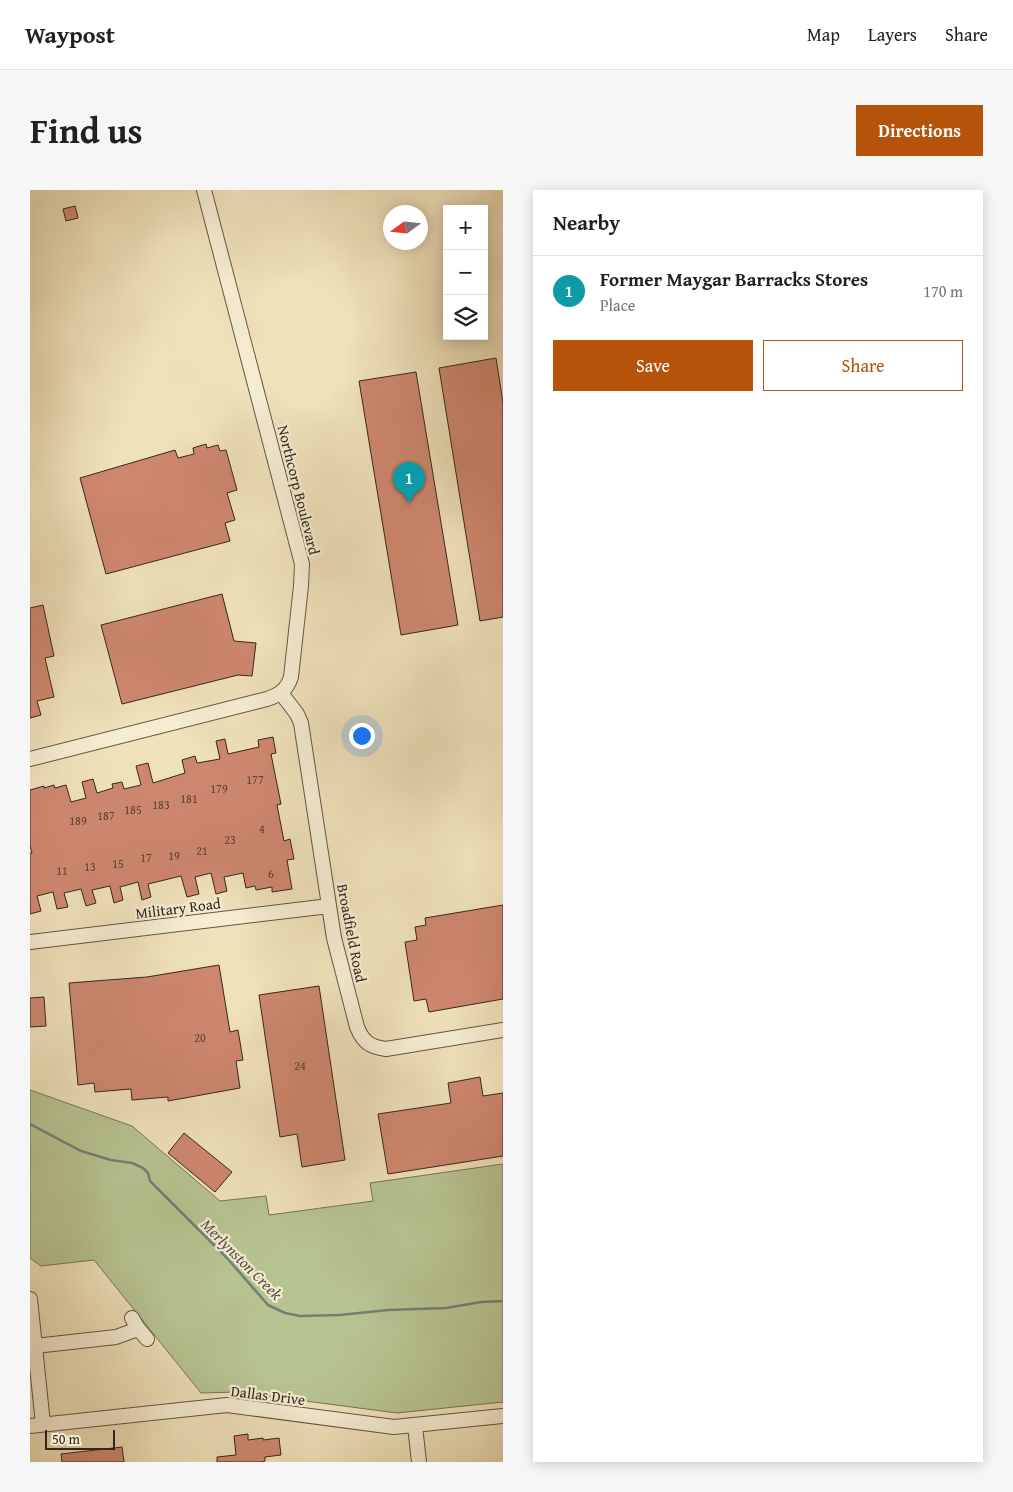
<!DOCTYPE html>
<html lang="en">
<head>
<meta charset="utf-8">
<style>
	body { margin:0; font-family:"Gentium Book Plus",serif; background:#f6f6f6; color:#202124 }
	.controls { position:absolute; right:15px; top:15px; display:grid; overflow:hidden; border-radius:0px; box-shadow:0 2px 12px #0003 }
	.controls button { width:45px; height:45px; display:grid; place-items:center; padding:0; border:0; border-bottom:1px solid #e0e0e0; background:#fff; color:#202124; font:25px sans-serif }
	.compass { position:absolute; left:353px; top:15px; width:45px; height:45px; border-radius:50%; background:#fff; box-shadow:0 2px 12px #0003; rotate:255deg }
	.scale { position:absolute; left:15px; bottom:12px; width:70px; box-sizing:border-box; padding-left:5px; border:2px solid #33271d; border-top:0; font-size:14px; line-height:18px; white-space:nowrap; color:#33271d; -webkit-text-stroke:4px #f5ecd2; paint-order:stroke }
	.you { position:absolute; left:331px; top:545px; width:18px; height:18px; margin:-12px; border:4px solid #fff; border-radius:50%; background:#1a73e8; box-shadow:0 0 0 8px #1a73e833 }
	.badge { display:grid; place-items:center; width:32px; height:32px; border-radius:50%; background:#b45309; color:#fff; font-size:16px; font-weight:700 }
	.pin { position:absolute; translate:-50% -41px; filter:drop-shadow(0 1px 2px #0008) }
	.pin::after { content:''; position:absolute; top:26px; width:18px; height:15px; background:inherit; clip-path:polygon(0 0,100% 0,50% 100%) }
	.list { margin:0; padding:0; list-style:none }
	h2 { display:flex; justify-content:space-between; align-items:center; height:65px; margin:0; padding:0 20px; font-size:21px }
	h2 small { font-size:16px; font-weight:400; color:#757577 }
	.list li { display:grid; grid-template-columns:32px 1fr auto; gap:15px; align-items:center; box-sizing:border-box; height:70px; padding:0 20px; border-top:1px solid #e0e0e0 }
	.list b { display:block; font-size:19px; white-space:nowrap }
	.list p { margin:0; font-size:16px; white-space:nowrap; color:#757577 }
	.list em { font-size:16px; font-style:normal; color:#757577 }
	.actions { display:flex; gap:10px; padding:15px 20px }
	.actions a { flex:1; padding:11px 0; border:1px solid #b45309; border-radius:0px; text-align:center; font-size:18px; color:#b45309 }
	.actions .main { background:#b45309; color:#fff }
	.icon { flex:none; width:28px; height:28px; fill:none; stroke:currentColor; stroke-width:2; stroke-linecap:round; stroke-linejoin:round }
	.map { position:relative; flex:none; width:473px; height:1272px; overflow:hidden; border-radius:0px }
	header { display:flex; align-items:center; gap:30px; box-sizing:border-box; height:70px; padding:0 25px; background:#fff; border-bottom:1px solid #e0e0e0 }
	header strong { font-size:24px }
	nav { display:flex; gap:28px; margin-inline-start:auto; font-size:18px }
	.intro { display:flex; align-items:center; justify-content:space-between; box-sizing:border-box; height:120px; padding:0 30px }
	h1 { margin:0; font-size:35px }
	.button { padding:12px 22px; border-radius:0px; background:#b45309; color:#fff; font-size:18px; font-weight:700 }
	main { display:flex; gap:30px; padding:0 30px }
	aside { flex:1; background:#fff; border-radius:0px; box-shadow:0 2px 12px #0003 }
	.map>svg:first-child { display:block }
	.green { fill:#b7c391; stroke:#757557 }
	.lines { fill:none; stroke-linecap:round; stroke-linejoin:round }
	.stream { stroke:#718176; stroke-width:2.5 }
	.building { fill:#ce876f; stroke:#33271d }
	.minor-casing { stroke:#625644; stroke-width:16 }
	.minor { stroke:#f5ecd2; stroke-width:14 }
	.labels { text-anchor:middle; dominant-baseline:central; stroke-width:4.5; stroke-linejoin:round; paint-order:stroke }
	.number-label { font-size:12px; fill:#5a3f32 }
	.street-label { font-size:15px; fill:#33271d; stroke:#f5ecd2 }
	.water-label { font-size:16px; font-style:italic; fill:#52544a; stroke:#f5ecd2 }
</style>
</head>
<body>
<header>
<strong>Waypost</strong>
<nav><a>Map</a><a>Layers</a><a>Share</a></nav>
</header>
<div class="intro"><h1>Find us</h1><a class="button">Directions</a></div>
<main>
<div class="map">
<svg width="473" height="1272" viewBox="0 0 473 1272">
	<rect width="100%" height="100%" fill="#efe1ba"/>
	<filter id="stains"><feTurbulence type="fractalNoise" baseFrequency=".004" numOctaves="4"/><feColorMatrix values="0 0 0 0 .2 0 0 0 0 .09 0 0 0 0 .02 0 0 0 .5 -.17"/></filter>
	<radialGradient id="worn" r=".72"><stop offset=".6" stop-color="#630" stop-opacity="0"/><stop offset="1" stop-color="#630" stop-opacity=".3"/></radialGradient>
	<path class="green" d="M0 900 102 936 190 1011 236 1006 239 1025 343 1011 340 993 473 974V1212L367 1223 207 1202 171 1203 64 1070 11 1076 0 1068Z"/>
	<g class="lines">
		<path class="stream" d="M0 934 51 961 81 970 102 973 113 978 118 983 120 991 197 1068 238 1115 255 1123 270 1126 310 1125 358 1120 416 1118 451 1112 473 1111"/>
	</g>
	<path class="building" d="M45 16 48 28 36 31 33 19Z
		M466 168 473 213V427L450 431 409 178Z
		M386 182 428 435 371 445 329 191Z
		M176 254 177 258 188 255 190 261 196 260 207 300 197 303 205 330 195 333 200 351 76 384 50 288 145 260 148 268 164 264 163 258Z
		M192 404 204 451 226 453 222 486 208 485 92 514 71 435Z
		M13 415 24 466 15 468 24 507 7 511 11 525 0 528V418Z
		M243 547 246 563 241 564 251 614 247 615 254 651 260 649 264 669 257 670 262 699 242 702V697L226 700 225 696 216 698 213 683 194 687 197 701 186 704 181 683 165 687 169 704 157 707 151 686 118 694 121 707 112 710 108 692 90 697 93 710 84 713 80 696 62 700 66 713 56 716 51 699 34 703 38 717 27 719 23 702 7 706 11 721 0 724V663H2L0 656V600L14 596V598L24 595 25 598 36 595 41 612 56 608 52 592 63 589 67 603 83 598 82 594 92 592 94 599 111 595 106 576 118 573 123 593 155 583 152 570 165 566 167 573 190 569 186 551 195 549 198 564 229 557 228 550Z
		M473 715V809L399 822 396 809 384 811 375 752 387 750 385 737 396 735 395 728Z
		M189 775 200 842 208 840 213 870 206 871 210 898 138 911V907L102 910 101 899 65 902 64 893 48 895 39 793 117 787Z
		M289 796 315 970 272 977 267 944 250 947 229 805Z
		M14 807 16 836 0 837V808Z
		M450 887 453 906 473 903V966L358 984 348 924 421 913 418 893Z
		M154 943 202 982 185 1002 138 963Z
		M218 1244V1250L233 1248V1250L249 1248 251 1265 235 1267V1271L232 1272H187V1267L206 1265 204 1246Z
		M92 1257 94 1272H32L31 1264Z"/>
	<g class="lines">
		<g class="minor-casing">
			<path id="minor" d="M251 503 267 524 271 533 304 748 327 837C333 852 340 857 356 859L473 840
				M0 569 237 509C249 505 257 500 261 487L271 396 272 374 174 0
				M0 752 299 716
				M0 1109 13 1234
				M102 1128 107 1137 117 1149
				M5 1156 86 1147 108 1139
				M0 1236 197 1215 364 1237 473 1226
				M385 1236 389 1272"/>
		</g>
		<use href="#minor" class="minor"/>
	</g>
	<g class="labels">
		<g class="number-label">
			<text x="225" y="589">177</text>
			<text x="189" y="598">179</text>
			<text x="159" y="608">181</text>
			<text x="131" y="614">183</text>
			<text x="103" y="619">185</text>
			<text x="76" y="625">187</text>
			<text x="48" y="630">189</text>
			<text x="232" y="638">4</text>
			<text x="200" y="649">23</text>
			<text x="172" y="660">21</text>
			<text x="144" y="665">19</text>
			<text x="116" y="667">17</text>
			<text x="88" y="673">15</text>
			<text x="60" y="676">13</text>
			<text x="32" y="680">11</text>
			<text x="241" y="683">6</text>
			<text x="170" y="847">20</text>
			<text x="270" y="875">24</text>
		</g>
		<g class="street-label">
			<text transform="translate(269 300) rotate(76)">Northcorp Boulevard</text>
			<text transform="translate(148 718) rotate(-7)">Military Road</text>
			<text transform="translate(322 743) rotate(79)">Broadfield Road</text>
			<text transform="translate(238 1205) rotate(7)">Dallas Drive</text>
		</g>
		<g class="water-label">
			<text transform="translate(212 1069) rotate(45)">Merlynston Creek</text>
		</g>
	</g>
	<rect width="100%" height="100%" filter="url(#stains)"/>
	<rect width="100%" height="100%" fill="url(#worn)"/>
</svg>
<div class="controls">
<button>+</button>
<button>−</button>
<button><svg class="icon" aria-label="layers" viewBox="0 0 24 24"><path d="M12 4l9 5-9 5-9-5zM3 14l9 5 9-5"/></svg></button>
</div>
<svg class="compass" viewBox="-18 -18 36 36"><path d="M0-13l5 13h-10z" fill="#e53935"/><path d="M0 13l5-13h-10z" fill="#757577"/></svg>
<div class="scale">50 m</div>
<div class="you"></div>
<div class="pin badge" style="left:379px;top:313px;background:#0f9aa8">1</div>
</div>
<aside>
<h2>Nearby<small></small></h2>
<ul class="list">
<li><span class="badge" style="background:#0f9aa8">1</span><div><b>Former Maygar Barracks Stores</b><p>Place</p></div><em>170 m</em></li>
</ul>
<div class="actions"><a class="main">Save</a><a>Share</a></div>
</aside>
</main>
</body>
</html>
